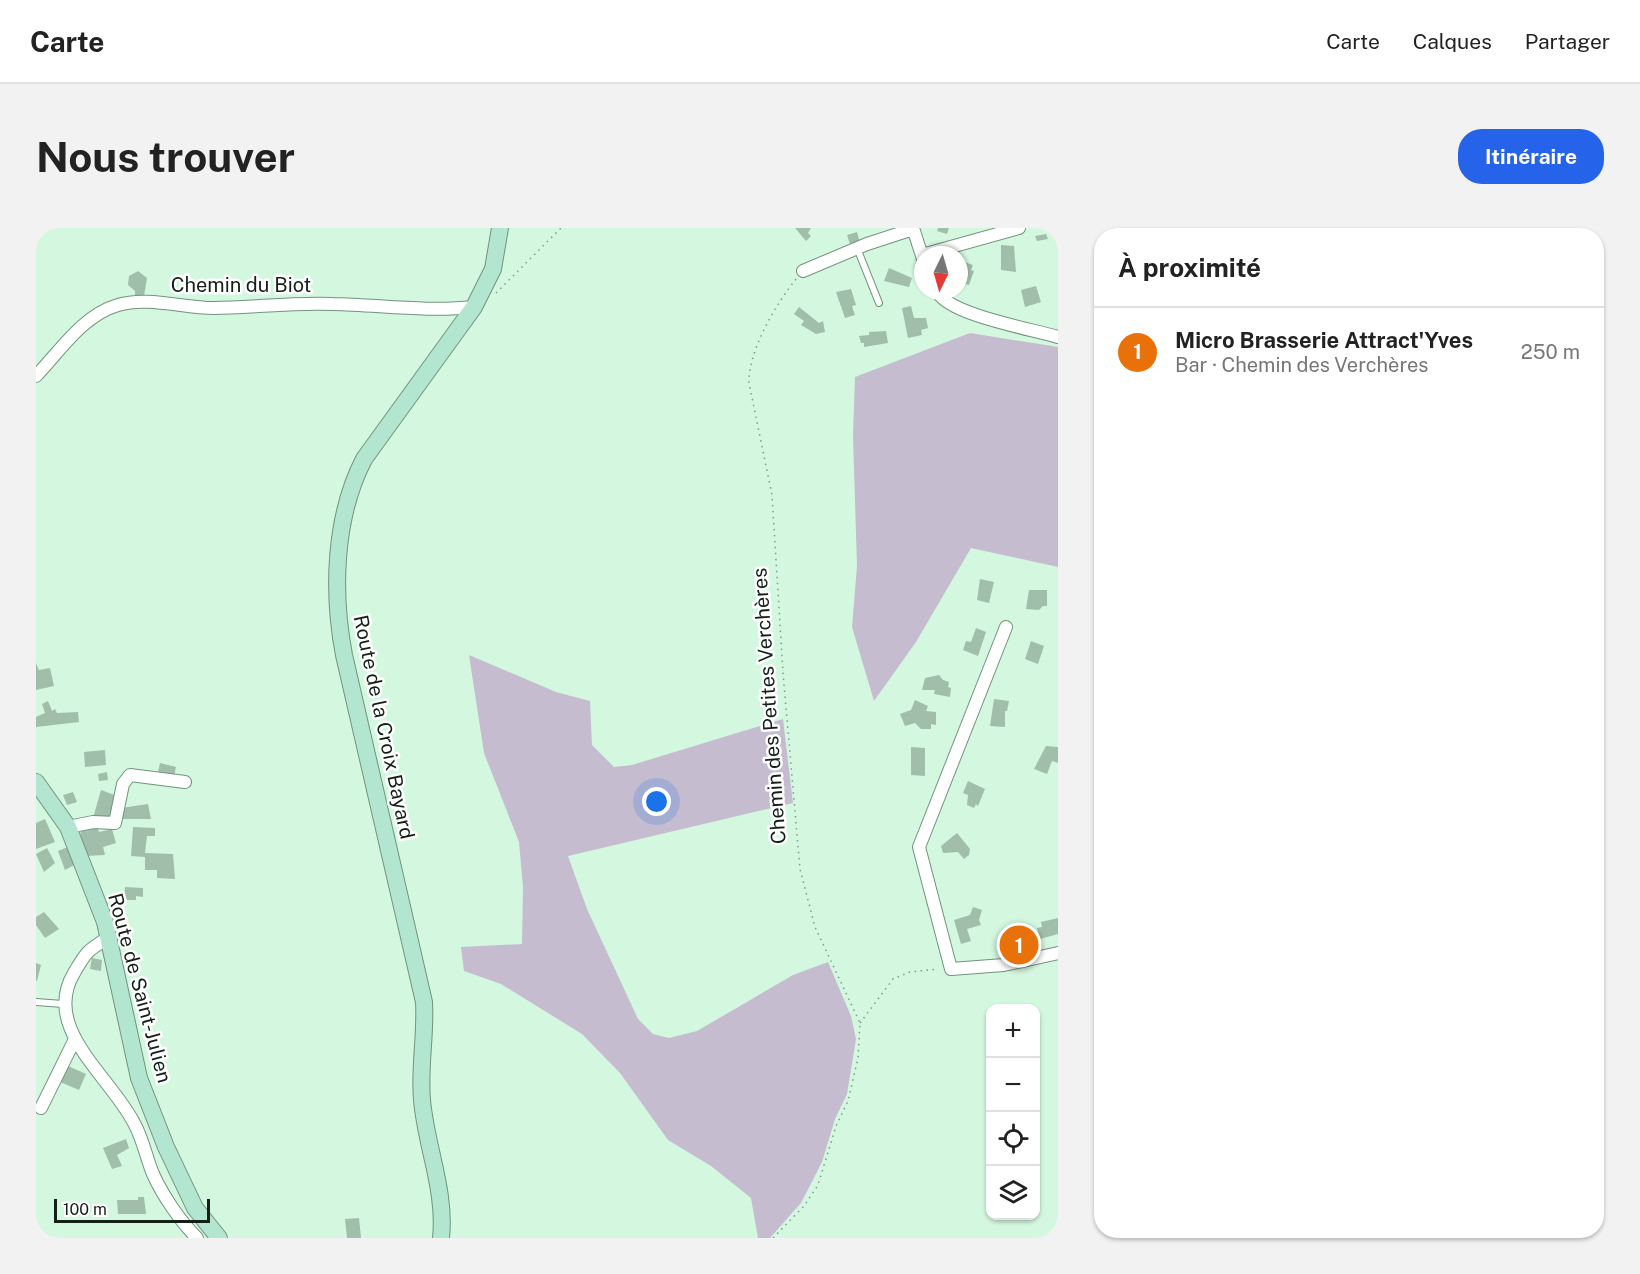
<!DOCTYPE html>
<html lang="fr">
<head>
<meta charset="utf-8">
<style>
	body { margin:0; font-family:"Public Sans",sans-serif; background:#f2f2f2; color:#222 }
	.controls { position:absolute; right:18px; bottom:18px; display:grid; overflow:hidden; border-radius:12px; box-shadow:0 2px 4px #0004 }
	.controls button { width:54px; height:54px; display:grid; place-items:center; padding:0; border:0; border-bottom:2px solid #e0e0e0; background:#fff; color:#222; font:30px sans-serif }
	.compass { position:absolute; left:878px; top:18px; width:54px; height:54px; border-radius:50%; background:#fff; box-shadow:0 2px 4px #0004; rotate:185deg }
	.scale { position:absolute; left:18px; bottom:15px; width:156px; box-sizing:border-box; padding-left:6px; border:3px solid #132018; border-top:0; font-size:16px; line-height:21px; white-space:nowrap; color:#132018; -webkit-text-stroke:4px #fff; paint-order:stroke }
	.you { position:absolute; left:621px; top:574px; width:21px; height:21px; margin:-15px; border:4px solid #fff; border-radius:50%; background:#1a73e8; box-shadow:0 0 0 9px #1a73e833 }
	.badge { display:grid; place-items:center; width:39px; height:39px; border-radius:50%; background:#2563eb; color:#fff; font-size:20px; font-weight:700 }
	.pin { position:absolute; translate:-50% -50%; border:3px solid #fff; box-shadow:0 2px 6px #0006 }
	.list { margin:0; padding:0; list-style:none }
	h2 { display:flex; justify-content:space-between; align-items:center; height:78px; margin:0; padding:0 24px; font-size:26px }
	h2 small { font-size:20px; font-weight:400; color:#767676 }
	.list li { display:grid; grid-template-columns:39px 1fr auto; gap:18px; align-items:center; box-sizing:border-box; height:90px; padding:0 24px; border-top:2px solid #e0e0e0 }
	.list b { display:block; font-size:22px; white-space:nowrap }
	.list p { margin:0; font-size:20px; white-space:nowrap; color:#767676 }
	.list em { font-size:20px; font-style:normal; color:#767676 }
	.icon { flex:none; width:33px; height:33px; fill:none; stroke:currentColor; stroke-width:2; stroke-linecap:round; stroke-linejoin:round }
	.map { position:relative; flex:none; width:1022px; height:1010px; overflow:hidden; border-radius:24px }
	header { display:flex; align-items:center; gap:36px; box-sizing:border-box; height:84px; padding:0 30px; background:#fff; border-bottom:2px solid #e0e0e0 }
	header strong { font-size:28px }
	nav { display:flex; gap:33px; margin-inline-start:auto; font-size:21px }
	.intro { display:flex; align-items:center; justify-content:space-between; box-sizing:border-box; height:144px; padding:0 36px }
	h1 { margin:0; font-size:42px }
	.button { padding:15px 27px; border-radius:24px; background:#2563eb; color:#fff; font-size:21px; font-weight:700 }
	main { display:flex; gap:36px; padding:0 36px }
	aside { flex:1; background:#fff; border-radius:24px; box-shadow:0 2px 4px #0004 }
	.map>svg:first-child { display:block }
	.green { fill:#c6bcd0 }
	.building { fill:#a1beaa }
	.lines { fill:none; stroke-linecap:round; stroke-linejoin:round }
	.service-casing { stroke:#72937d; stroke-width:8 }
	.minor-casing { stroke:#72937d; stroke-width:14 }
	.secondary-casing { stroke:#72937d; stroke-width:18 }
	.path { stroke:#819b8a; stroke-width:1.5; stroke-dasharray:1.5 4.5; stroke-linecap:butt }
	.service { stroke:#fff; stroke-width:6 }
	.minor { stroke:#fff; stroke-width:12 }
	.secondary { stroke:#b2e6d0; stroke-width:16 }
	.labels { text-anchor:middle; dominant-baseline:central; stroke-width:5; stroke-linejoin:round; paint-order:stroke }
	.street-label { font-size:20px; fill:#132018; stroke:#fff }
</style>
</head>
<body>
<header>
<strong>Carte</strong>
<nav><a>Carte</a><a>Calques</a><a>Partager</a></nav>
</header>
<div class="intro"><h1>Nous trouver</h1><a class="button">Itinéraire</a></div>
<main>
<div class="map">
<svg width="1022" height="1010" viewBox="0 0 1022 1010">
	<rect width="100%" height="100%" fill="#d3f7df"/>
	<path class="green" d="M934 105 1022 119V339L935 320 880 414 838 473 816 399 821 338 817 207 819 149Z
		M433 427 520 464 554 473 556 517 578 539 596 537 747 491 757 575 532 628 551 681 602 791 617 806 633 810 661 803 757 747 792 734 815 788 820 811 811 866 799 891 786 934 765 975 734 1010H722L715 970 675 938 632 912 584 845 546 806 465 756 428 743 425 719 486 716 487 659 483 614 448 525Z"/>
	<path class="building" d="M759 0H775L772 5 775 8 770 13Z
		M902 0H913L911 6 901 3Z
		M821 4 824 15 815 19 811 7Z
		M1010 6 1012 11 1001 13 999 8Z
		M965 17 978 18 980 44 965 42Z
		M923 32 937 37 935 42 938 43 933 57 923 54Z
		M853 40 876 50 873 59 848 53Z
		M102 43 111 50 108 68H99V63L92 57 93 48Z
		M1000 58 1005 74 989 79 985 62Z
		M815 61 820 77 816 78 819 87 809 90 800 64Z
		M875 78 878 90H890L892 100 885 102 886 107 872 110 866 80Z
		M763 79 783 95 787 93 789 104 780 106 765 97 768 93 758 86Z
		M850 103 852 115 828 119V115H825L823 108 833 107V104Z
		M944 351 958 354 953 375 941 372Z
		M993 362H1011V378H1007L1003 382 990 381Z
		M940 400 950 404 942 428 927 422 930 413 935 414Z
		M995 413 1008 418 1002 436 989 431Z
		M0 435 3 442 14 440 18 458 0 462Z
		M903 447 907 452 913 454 912 459 915 460 914 469 898 466 899 462H886L889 450Z
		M958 471 973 473 971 483H969V499L954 498Z
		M879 472 892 478 890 483 900 484V497L895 496V501H885L879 495 869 498 864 486 875 482Z
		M12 473 16 483 19 481 21 485 42 484 43 494 0 499V489L9 485 6 476Z
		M1010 518 1022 519V535L1016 533 1011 546 998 541Z
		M875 519 889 520V548L875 547Z
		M69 522 70 537 49 539 48 524Z
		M124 535 140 539 138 548 122 544Z
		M71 544 72 552 63 553 62 546Z
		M932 553 949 561 942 578 940 576 938 580 931 577 932 567 927 565Z
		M65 562 81 568 74 591 57 590Z
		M37 564 41 574 31 577 27 567Z
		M112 576 115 591H84L85 580Z
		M9 591 19 614 0 621V595Z
		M61 598 63 604 76 601 80 615 67 619 69 627 48 628 44 601Z
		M97 599 119 600V608H111L109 625 137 626 139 651 121 650V642H109V629L95 628Z
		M921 605 934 621 933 627 928 631 922 624 907 625 905 618Z
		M34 618 40 636 29 642 22 623Z
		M11 620 19 635 8 644 0 626Z
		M89 659 107 660V669L100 668V672H88Z
		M937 679 946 682 943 692 945 697 931 701 935 713 925 716 918 692 934 687Z
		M8 684 23 701 9 710 0 697V689Z
		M1022 690V706L1004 711 1001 700 1006 699 1005 694Z
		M985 702 987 718 969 721 966 705Z
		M56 730 66 732 65 743 54 741Z
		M0 735 5 737 1 753H0Z
		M32 838 50 846 43 862 24 854Z
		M90 911 93 920 81 927 86 938 76 941 67 920Z
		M102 969H108L110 986H82L81 972H102Z
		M323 990 325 1010H311L309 991Z"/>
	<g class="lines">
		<g class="service-casing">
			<path id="service" d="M821 20 843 75
				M0 774 27 776"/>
		</g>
		<g class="minor-casing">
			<path id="minor" d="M877 0 887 31
				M886 27 983 0
				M767 43 831 16 877 1
				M901 63C912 87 996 101 1022 109
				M0 148C24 123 47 87 82 77 111 68 147 80 178 80 217 80 256 74 297 76 344 77 390 84 438 79
				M970 399 883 619 915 741 968 737 1022 725
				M32 599 57 594 79 595 87 556 94 547 149 554
				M72 710C52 722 50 724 38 745 5 800 74 848 98 895 107 911 110 929 117 946 127 968 144 993 161 1010
				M5 880 39 811"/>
		</g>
		<g class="secondary-casing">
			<path id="secondary" d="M0 554 32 599 69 694 103 850 130 919 159 980 183 1010
				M405 1010C410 962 390 919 386 872 383 840 390 807 388 774L308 427C296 364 298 289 328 231L438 79 457 41 464 0"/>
		</g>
		<path class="path" d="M460 65 525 0
			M824 795 857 751 874 744 902 741
			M737 1010 768 978 782 957 800 898 812 873 822 830 824 795 779 699 764 641 747 445 736 267 713 155C712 123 740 76 760 51"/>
		<use href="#service" class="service"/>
		<use href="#minor" class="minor"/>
		<use href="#secondary" class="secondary"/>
	</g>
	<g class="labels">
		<g class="street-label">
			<text x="205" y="57">Chemin du Biot</text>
			<text transform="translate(733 478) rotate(-94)">Chemin des Petites Verchères</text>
			<text transform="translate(348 499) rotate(78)">Route de la Croix Bayard</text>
			<text transform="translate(104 760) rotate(75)">Route de Saint-Julien</text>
		</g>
	</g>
</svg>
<div class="controls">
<button>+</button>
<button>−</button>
<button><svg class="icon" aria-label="locate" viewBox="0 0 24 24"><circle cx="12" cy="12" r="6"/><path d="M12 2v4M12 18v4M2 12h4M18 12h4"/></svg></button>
<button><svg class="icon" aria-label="layers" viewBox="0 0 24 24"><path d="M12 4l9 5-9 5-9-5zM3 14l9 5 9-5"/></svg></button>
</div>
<svg class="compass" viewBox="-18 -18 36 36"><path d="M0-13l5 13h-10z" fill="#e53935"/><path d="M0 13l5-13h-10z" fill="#767676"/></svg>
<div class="scale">100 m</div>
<div class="you"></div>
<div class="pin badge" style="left:983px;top:717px;background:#e8710a">1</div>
</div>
<aside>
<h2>À proximité<small></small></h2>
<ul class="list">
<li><span class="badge" style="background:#e8710a">1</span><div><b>Micro Brasserie Attract'Yves</b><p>Bar · Chemin des Verchères</p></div><em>250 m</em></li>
</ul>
</aside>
</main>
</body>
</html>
